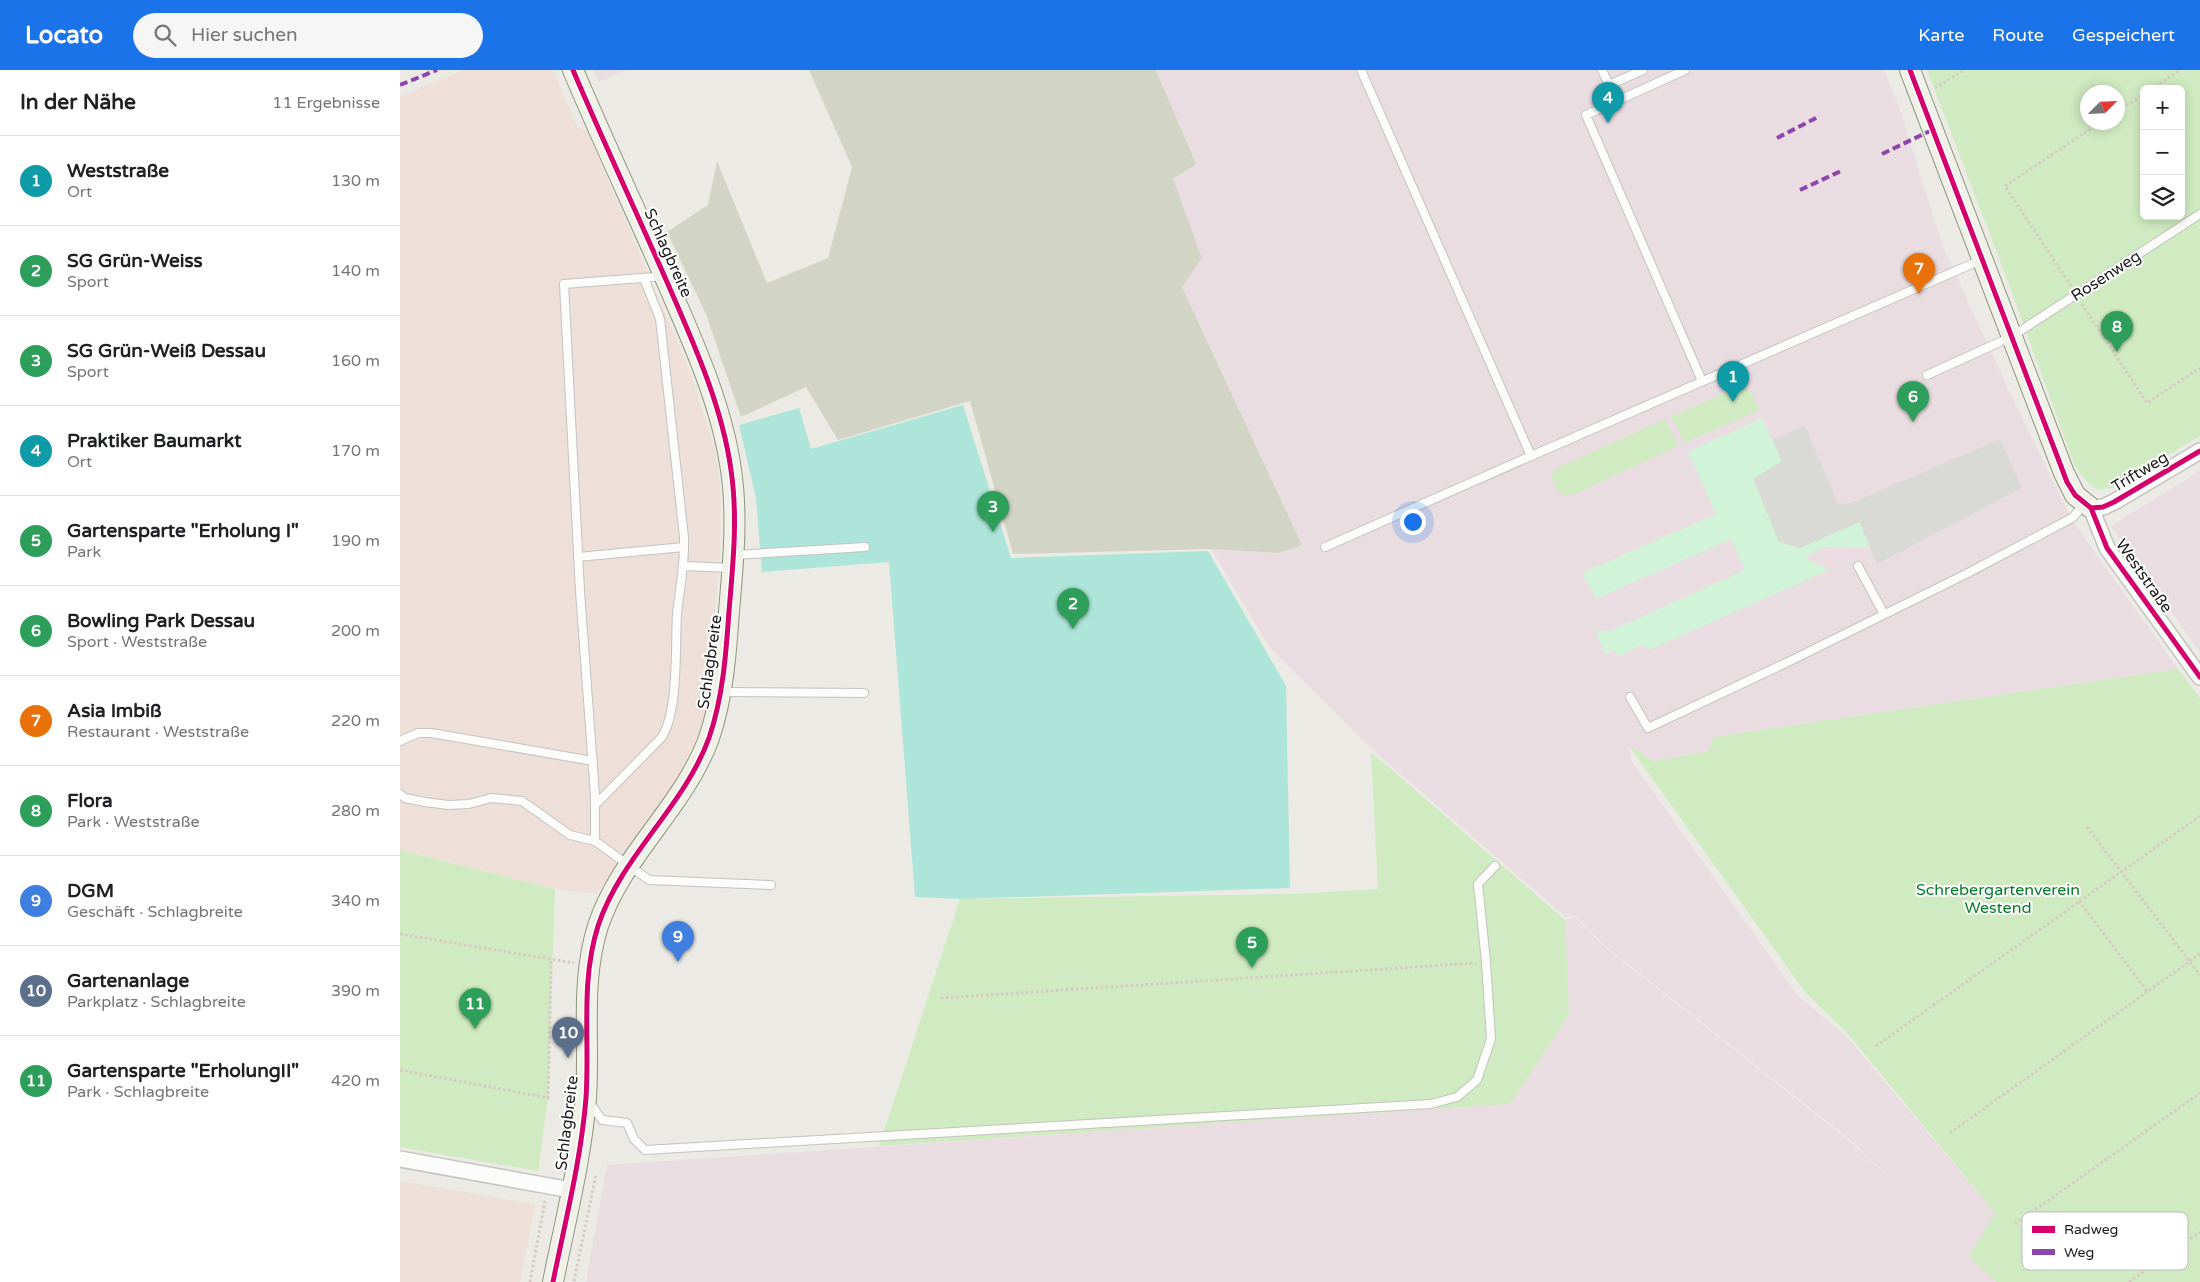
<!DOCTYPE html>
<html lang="de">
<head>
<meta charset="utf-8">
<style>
	body { margin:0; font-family:"Varela Round",sans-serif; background:#f6f6f6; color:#202124 }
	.controls { position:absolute; right:15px; top:15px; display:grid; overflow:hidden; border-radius:8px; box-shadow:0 2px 12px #0003 }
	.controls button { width:45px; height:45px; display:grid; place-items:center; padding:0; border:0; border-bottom:1px solid #e0e0e0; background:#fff; color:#202124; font:25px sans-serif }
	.compass { position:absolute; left:1680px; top:15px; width:45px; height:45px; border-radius:50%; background:#fff; box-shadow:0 2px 12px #0003; rotate:66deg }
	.you { position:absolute; left:1012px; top:451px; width:18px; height:18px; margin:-12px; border:4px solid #fff; border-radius:50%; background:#1a73e8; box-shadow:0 0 0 8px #1a73e833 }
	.badge { display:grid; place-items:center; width:32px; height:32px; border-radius:50%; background:#1a73e8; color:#fff; font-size:16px; font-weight:700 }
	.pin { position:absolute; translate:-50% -41px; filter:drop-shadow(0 1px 2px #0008) }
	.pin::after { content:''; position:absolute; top:26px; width:18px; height:15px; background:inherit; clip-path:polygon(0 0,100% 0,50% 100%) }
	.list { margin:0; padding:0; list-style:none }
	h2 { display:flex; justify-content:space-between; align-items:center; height:65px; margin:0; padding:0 20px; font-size:21px }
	h2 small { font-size:16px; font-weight:400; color:#757577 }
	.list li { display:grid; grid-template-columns:32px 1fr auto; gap:15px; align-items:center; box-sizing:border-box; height:90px; padding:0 20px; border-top:1px solid #e0e0e0 }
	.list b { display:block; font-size:19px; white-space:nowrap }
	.list p { margin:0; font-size:16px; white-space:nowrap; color:#757577 }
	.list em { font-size:16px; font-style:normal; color:#757577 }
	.icon { flex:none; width:28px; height:28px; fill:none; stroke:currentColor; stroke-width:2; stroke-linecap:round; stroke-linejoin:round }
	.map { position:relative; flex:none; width:1800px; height:1212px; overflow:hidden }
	header { display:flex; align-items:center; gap:30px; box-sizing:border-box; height:70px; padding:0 25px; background:#1a73e8; color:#fff }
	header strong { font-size:24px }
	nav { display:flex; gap:28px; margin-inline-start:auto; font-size:18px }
	.search { width:350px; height:45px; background:#f6f6f6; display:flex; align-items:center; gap:12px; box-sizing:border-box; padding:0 18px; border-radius:28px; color:#757577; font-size:19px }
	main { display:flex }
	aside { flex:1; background:#fff }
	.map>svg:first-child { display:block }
	.commercial { fill:#eee0d8 }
	.industrial { fill:#e9dde1 }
	.construction { fill:#d2d5c5 }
	.grass { fill:#d0ebc1; fill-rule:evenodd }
	.park { fill:#d1f3d7 }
	.pitch { fill:#ade5d8 }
	.parking { fill:#d9d9d6 }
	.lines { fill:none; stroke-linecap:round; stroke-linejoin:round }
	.lane-casing { stroke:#c3c3c0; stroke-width:10 }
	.street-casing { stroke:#c3c3c0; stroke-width:18 }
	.secondary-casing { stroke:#8f957c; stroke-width:22 }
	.path { stroke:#d7cac4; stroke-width:3; stroke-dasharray:2.5 2.5; stroke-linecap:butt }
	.lane { stroke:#fcfcfb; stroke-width:8 }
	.street { stroke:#fcfcfb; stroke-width:15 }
	.secondary { stroke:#f0f2e9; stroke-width:20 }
	.quiet { stroke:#8e44ad; stroke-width:4; stroke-dasharray:8 4; stroke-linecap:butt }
	.cycleway-casing { stroke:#fff; stroke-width:8 }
	.cycleway { stroke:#d6006c; stroke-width:5 }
	.labels { text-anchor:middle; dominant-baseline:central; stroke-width:4; stroke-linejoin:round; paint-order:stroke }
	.street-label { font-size:16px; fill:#1c1c1c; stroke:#fff }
	.park-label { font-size:16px; fill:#077d29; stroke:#fff }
	.key { fill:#fff; stroke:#bbb; stroke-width:1 }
	.key-label { font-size:14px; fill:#1c1c1c }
</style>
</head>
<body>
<header>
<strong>Locato</strong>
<div class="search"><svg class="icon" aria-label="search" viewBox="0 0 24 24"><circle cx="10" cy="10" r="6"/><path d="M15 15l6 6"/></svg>Hier suchen</div>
<nav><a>Karte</a><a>Route</a><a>Gespeichert</a></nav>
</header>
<main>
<aside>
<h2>In der Nähe<small>11 Ergebnisse</small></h2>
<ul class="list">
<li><span class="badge" style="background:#0f9aa8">1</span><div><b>Weststraße</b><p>Ort</p></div><em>130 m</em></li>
<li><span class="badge" style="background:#2e9e5b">2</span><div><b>SG Grün-Weiss</b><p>Sport</p></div><em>140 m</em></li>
<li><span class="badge" style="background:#2e9e5b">3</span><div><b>SG Grün-Weiß Dessau</b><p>Sport</p></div><em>160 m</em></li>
<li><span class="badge" style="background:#0f9aa8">4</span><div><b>Praktiker Baumarkt</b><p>Ort</p></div><em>170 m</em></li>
<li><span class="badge" style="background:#2e9e5b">5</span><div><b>Gartensparte &quot;Erholung I&quot;</b><p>Park</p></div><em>190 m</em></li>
<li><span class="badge" style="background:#2e9e5b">6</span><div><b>Bowling Park Dessau</b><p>Sport · Weststraße</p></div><em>200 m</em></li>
<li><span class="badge" style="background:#e8710a">7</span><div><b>Asia Imbiß</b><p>Restaurant · Weststraße</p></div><em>220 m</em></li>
<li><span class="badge" style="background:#2e9e5b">8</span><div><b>Flora</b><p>Park · Weststraße</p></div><em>280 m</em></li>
<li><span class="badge" style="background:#3f7fe0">9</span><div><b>DGM</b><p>Geschäft · Schlagbreite</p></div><em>340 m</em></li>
<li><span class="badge" style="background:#5c6f8a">10</span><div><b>Gartenanlage</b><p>Parkplatz · Schlagbreite</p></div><em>390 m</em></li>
<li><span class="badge" style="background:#2e9e5b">11</span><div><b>Gartensparte &quot;ErholungII&quot;</b><p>Park · Schlagbreite</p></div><em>420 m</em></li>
</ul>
</aside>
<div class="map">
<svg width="1800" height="1212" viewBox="0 0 1800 1212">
	<rect width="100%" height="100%" fill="#ebeae4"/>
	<path class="commercial" d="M63 0H153L178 58 187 61 290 302 316 381 321 428 320 486 306 645 285 696 197 824 155 819 0 780V27Z
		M0 1111 135 1134 120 1212H0Z"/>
	<path class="industrial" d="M193 0H226L199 12Z
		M756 0H1484L1499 37 1543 177 1610 323 1673 452 1778 599 1313 667 1309 681 1253 691 1229 677 1232 692 1397 925 1447 967 1595 1143 1569 1186 1596 1212H186L207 1095 1110 1034 1169 945 1165 850 1175 847 1201 874 1453 1074 1507 1125 1454 1073 1203 874 1176 846 1166 847 973 680 870 578 811 479 879 483 902 475 782 216 802 188 773 109 796 94Z
		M1800 401V582L1711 456Z"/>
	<path class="construction" d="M409 0H756L796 94 773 109 802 188 782 217 902 475 879 483 811 479 613 484 570 331 438 370 406 317 341 347 306 244 267 162 308 135 317 91 367 213 428 188 452 97Z"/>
	<path class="grass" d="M1527 0H1800V366L1712 418 1698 420 1688 413 1675 396 1603 198ZM1744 19H1781V146H1744ZM1688 22H1718V52H1688Z
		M1342 316 1352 323 1359 340 1284 373 1272 346Z
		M1265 349 1278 376 1175 424 1164 425 1156 419 1151 405 1155 399Z
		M1778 599 1800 628V1212H1596L1569 1186 1595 1143 1449 965 1405 922 1229 676 1254 691 1309 681 1313 667Z
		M971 682 1165 850 1169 945 1110 1034 479 1076 560 829 894 824 978 819Z
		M0 780 155 819 148 1028 138 1101 0 1077Z"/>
	<path class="park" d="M1362 348 1382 391 1400 478 1460 452 1470 478 1422 477 1405 488 1429 500 1249 580 1243 574 1218 587 1215 580 1205 584 1196 562 1210 561 1345 500 1331 469 1196 529 1182 503 1316 444 1288 382Z"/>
	<path class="pitch" d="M563 335 611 488 808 481 886 616 890 818 560 829 515 827 489 492 362 502 356 428 339 355 399 338 411 379Z"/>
	<path class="parking" d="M1405 356 1438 434 1451 433 1600 369 1622 418 1477 494 1460 452 1400 478 1379 472 1353 409 1382 391 1372 370Z"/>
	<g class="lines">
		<g class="lane-casing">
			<path id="lane" d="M961 0 1131 386 1581 190
				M1202 0 1209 15 1243 0
				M1285 0 1186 45 1302 311
				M261 203 254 207 164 214 180 521 195 726V771L249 810 371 815
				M1527 305 1611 267 1800 144
				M925 477 1131 386
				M334 485 465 477
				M178 487 284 477
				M284 496 332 498
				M1458 496 1484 544
				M323 622 464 623
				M1230 627 1248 658 1390 591 1566 504 1672 448 1685 434
				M0 671 18 663H31L193 691
				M0 724 5 728 25 732 48 735 69 734 91 728 122 731 170 765 195 771
				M195 735 261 668C279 643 275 576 277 543 280 518 285 493 284 467L260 249 244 208
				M190 1033 202 1050 227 1053 234 1069 245 1080 1031 1034 1057 1027 1077 1010 1091 969 1086 892 1078 814 1095 796"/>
		</g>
		<g class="street-casing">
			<path id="street" d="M1800 381 1714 432 1703 437 1691 438 1707 478 1800 607
				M0 1089 171 1120"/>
		</g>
		<g class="secondary-casing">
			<path id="secondary" d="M1510 0 1664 403 1675 425 1691 438
				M153 1212C165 1152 181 1090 186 1028 190 970 180 913 198 856 221 786 284 737 309 668 323 627 326 584 329 541 333 494 338 447 331 400 322 335 293 272 267 212 236 141 203 71 173 0"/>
		</g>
		<path class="path" d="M1535 18 1564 0
			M1751 19 1780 0
			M1718 41 1744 24
			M1671 216 1605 116 1701 52
			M1682 234 1747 333 1800 298
			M1687 757 1800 905
			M1679 831 1747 921
			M0 864 174 893
			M541 928 1076 893
			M1476 976 1800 746
			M0 1000 148 1028 151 891
			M1550 1063 1800 884
			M1615 1154 1800 1023
			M174 1211 196 1105
			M130 1212 145 1131
			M1729 1212 1800 1162"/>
		<use href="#lane" class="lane"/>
		<use href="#street" class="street"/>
		<use href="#secondary" class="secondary"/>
		<path class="quiet" d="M0 15 37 0
			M1377 68 1418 47
			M1482 84 1532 60
			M1400 120 1441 101"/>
		<g class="cycleway-casing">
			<path id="cycleway" d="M1510 0 1667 412 1675 425 1691 438 1707 478 1800 607
				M1691 438 1703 437 1714 432 1800 381
				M153 1212C165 1152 181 1090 186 1028 190 970 180 913 198 856 221 786 284 737 309 668 323 627 326 584 329 541 333 494 338 447 331 400 322 335 293 272 267 212 236 141 203 71 173 0"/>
		</g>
		<use href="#cycleway" class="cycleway"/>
	</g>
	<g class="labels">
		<g class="street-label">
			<text transform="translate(268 183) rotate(66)">Schlagbreite</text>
			<text transform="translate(1706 206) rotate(-33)">Rosenweg</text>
			<text transform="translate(1740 402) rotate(-31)">Triftweg</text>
			<text transform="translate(1744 506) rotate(55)">Weststraße</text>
			<text transform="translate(310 592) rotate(-82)">Schlagbreite</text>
			<text transform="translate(167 1053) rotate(-83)">Schlagbreite</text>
		</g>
		<g class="park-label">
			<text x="1598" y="820">Schrebergartenverein<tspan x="1598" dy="18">Westend</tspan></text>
		</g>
	</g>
	<rect x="1622" y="1142" width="166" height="58" rx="8" class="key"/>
	<rect x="1632" y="1156" width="23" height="7" fill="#d6006c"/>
	<rect x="1632" y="1179" width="23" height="6" fill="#8e44ad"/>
	<g class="key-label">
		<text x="1664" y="1164">Radweg</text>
		<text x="1664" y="1187">Weg</text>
	</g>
</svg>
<div class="controls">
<button>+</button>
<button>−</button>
<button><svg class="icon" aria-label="layers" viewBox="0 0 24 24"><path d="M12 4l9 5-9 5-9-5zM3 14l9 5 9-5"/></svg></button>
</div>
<svg class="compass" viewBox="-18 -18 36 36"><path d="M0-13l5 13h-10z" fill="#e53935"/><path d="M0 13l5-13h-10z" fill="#757577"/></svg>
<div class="you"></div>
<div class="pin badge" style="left:1333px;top:332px;background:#0f9aa8">1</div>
<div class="pin badge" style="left:673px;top:559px;background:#2e9e5b">2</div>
<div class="pin badge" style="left:593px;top:462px;background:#2e9e5b">3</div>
<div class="pin badge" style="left:1208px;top:53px;background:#0f9aa8">4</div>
<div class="pin badge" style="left:852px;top:898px;background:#2e9e5b">5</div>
<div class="pin badge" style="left:1513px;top:352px;background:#2e9e5b">6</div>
<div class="pin badge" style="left:1519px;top:224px;background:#e8710a">7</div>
<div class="pin badge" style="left:1717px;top:282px;background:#2e9e5b">8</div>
<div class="pin badge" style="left:278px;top:892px;background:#3f7fe0">9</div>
<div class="pin badge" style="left:168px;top:988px;background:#5c6f8a">10</div>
<div class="pin badge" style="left:75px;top:959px;background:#2e9e5b">11</div>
</div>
</main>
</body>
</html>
